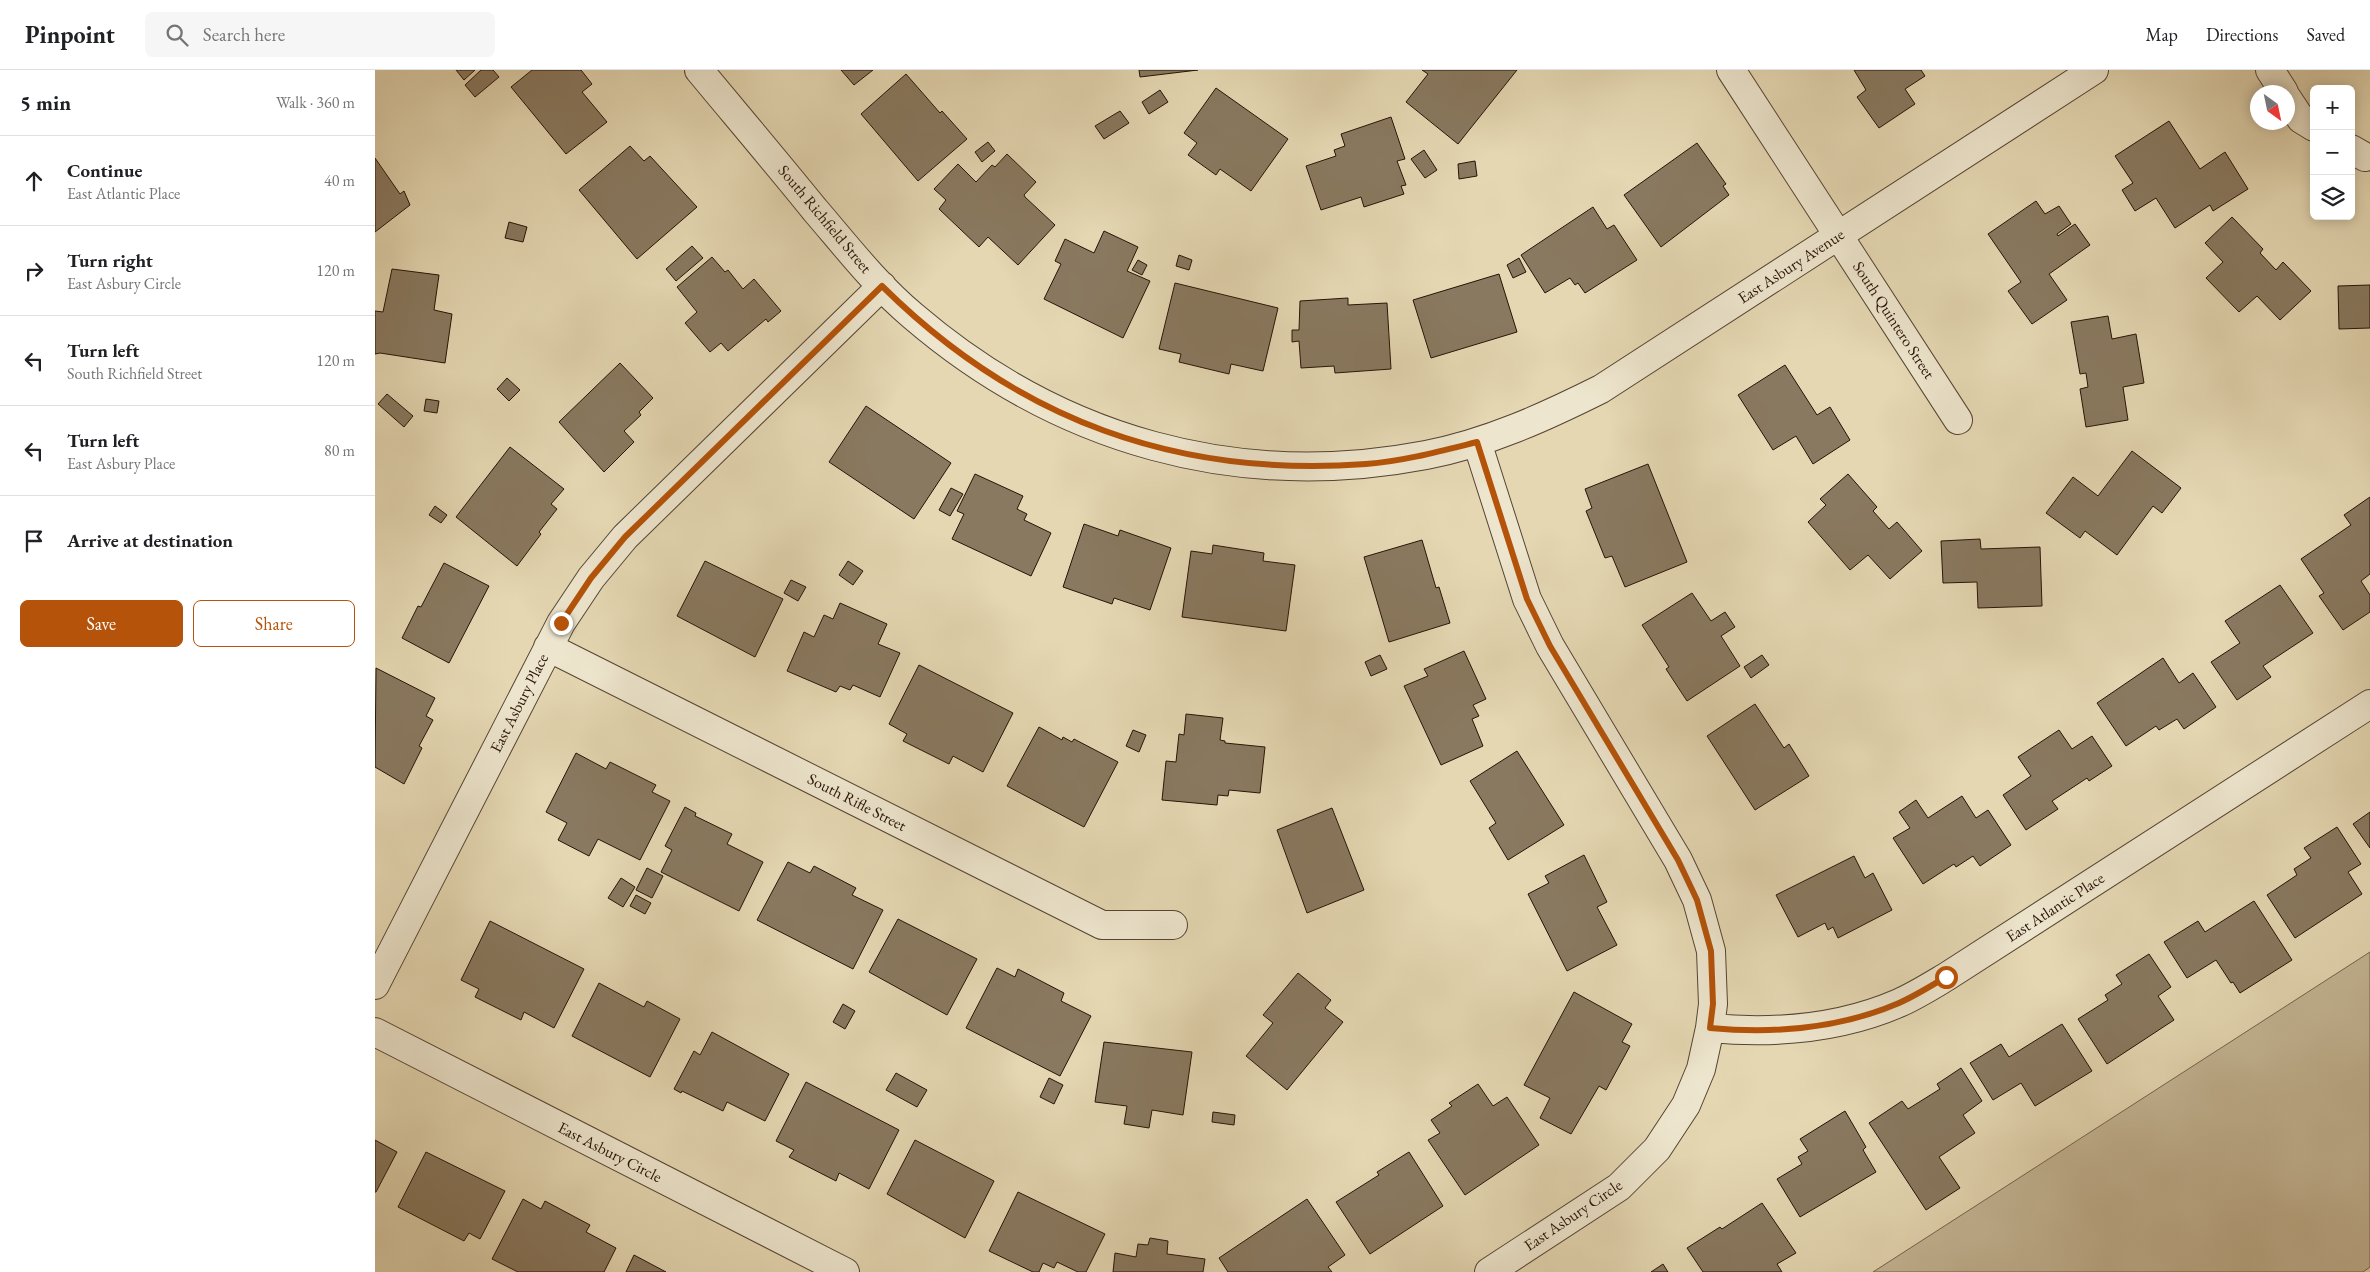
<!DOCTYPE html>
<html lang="en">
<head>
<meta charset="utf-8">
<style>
	body { margin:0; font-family:"EB Garamond",serif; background:#f6f6f6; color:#202124 }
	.controls { position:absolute; right:15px; top:15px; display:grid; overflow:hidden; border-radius:8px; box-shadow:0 2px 12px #0003 }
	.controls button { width:45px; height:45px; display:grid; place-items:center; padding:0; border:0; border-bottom:1px solid #e0e0e0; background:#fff; color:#202124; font:25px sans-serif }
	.compass { position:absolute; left:1875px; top:15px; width:45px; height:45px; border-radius:50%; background:#fff; box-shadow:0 2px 12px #0003; rotate:147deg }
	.stop { position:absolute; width:15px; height:15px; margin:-11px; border:4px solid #b45309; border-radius:50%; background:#fff }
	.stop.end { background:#b45309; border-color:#fff; box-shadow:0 1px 5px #0008 }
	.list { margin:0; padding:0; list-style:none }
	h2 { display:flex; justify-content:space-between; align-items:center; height:65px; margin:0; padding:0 20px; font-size:21px }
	h2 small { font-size:16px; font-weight:400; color:#757577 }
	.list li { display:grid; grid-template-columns:32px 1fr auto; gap:15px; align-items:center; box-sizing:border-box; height:90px; padding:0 20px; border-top:1px solid #e0e0e0 }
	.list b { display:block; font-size:19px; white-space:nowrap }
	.list p { margin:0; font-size:16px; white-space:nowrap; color:#757577 }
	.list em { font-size:16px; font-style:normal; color:#757577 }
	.actions { display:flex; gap:10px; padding:15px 20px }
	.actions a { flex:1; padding:11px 0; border:1px solid #b45309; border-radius:8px; text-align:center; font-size:18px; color:#b45309 }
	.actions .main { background:#b45309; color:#fff }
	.icon { flex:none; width:28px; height:28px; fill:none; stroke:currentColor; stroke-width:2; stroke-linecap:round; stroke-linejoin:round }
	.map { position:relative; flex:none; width:1995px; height:1202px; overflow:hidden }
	header { display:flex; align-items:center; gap:30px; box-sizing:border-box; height:70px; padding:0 25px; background:#fff; border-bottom:1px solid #e0e0e0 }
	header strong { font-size:24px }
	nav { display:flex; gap:28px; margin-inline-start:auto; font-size:18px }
	.search { width:350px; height:45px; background:#f6f6f6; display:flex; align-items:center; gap:12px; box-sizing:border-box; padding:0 18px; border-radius:8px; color:#757577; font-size:19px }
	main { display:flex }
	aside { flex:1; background:#fff }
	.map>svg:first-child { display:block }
	.green { fill:#c4b695; stroke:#76644e }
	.building { fill:#897960; stroke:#271307 }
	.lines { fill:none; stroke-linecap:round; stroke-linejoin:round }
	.street-casing { stroke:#564432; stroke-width:30 }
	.street { stroke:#ede5cd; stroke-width:28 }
	.route { stroke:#b45309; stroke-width:6 }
	.labels { text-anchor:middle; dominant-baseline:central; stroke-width:4; stroke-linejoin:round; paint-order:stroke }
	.street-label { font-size:16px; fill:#271307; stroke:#ede5cd }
</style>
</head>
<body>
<header>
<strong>Pinpoint</strong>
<div class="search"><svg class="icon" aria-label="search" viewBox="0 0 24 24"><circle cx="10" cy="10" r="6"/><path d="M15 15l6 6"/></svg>Search here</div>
<nav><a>Map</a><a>Directions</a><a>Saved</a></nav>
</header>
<main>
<aside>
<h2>5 min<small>Walk · 360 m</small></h2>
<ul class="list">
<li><svg class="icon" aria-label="ahead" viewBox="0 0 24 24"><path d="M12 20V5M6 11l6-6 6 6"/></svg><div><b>Continue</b><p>East Atlantic Place</p></div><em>40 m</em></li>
<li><svg class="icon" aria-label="right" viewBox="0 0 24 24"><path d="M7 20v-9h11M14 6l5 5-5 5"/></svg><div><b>Turn right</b><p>East Asbury Circle</p></div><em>120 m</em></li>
<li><svg class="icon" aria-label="left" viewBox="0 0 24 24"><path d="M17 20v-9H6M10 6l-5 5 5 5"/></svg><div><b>Turn left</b><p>South Richfield Street</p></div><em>120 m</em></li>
<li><svg class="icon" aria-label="left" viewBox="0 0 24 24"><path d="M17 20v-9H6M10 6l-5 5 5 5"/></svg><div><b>Turn left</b><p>East Asbury Place</p></div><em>80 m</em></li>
<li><svg class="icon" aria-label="arrive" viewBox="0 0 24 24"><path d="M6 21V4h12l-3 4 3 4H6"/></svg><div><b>Arrive at destination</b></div></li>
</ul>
<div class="actions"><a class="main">Save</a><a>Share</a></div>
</aside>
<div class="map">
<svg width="1995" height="1202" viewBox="0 0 1995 1202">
	<rect width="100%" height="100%" fill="#e4d7b2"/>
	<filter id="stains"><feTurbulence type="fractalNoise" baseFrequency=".004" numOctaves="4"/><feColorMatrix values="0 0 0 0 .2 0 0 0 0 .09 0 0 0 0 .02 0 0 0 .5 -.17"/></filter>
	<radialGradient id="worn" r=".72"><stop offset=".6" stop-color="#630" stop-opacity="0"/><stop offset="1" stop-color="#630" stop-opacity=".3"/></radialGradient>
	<path class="green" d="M1995 882V1197L1988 1202H1498Z"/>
	<path class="building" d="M81 0H100L89 10Z
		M106 0H118L124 7 100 27 90 15Z
		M157 0H206L217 14 207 22 232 52 191 84 136 17Z
		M466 0H498L479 15Z
		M764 0H823L765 7Z
		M1047 0H1142L1083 74 1031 32 1053 4Z
		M1479 0H1546L1550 6 1530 19 1540 34 1504 58 1482 27 1491 20Z
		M531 4 565 43 567 41 592 69 543 111 486 44Z
		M841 18 913 69 876 121 845 99 841 105 813 85 822 73 809 63Z
		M785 20 793 32 774 44 767 32Z
		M745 41 754 53 729 69 720 56Z
		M1016 47 1030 89 1022 91 1031 115 1026 116 1029 124 989 137 986 127 946 140 931 96 961 86 959 80 970 76 966 64Z
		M1794 51 1825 99 1850 82 1873 119 1838 141 1835 135 1800 158 1781 128 1760 141 1747 120 1758 113 1740 86Z
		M613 72 620 81 607 92 600 82Z
		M1322 73 1351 114 1348 116 1354 125 1286 177 1249 125Z
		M255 76 269 91 275 86 322 137 262 189 204 120Z
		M1049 80 1062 100 1050 108 1036 89Z
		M632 84 661 112 649 125 650 127 680 155 643 195 613 167 604 177 564 139 571 130 559 119 583 94 601 112 617 95 620 97Z
		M0 88 25 124 29 121 35 135 0 162Z
		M1100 91 1102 106 1084 109 1083 94Z
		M1661 131 1670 144 1684 136 1696 154 1682 164 1683 166 1700 154 1715 175 1674 204 1692 230 1657 254 1633 221 1646 212 1613 164Z
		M1218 137 1232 159 1239 155 1262 190 1210 223 1203 213 1200 215 1195 208 1170 223 1146 185Z
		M1857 147 1888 179 1885 183 1901 200 1908 192 1936 221 1905 250 1882 226 1864 242 1831 208 1848 192 1830 173Z
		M134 152 152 157 148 172 130 168Z
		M729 161 763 177 752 201 775 211 748 268 669 229 686 194 680 191 690 169 719 183Z
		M317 176 328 188 301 211 291 199Z
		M804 185 817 190 814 200 801 196Z
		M337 187 350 202 353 200 368 219 379 209 406 241 393 252 391 249 353 281 346 273 335 282 310 253 322 242 302 217Z
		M1144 188 1151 202 1138 208 1132 195Z
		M763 190 772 195 767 205 757 200Z
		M17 199 64 205 59 240 77 244 70 293 5 283 0 284V241L8 242Z
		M1124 204 1142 262 1056 288 1038 230Z
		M800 213 903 238 888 301 856 294 854 304 804 292 806 284 784 279Z
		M1995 215V258L1964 259 1963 216Z
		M973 228V235L1012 233 1016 299 960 303 959 296 926 298 924 271 917 272V260H924L925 231Z
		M1733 246 1737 269 1761 264 1769 313 1748 317 1753 350 1711 357 1705 319 1713 317 1711 303 1705 304 1696 252Z
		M245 293 278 328 264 342 266 345 249 361 259 372 229 402 184 352Z
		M1410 295 1442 345 1455 337 1475 370 1438 394 1421 366 1398 380 1363 325Z
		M132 308 145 320 134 331 122 319Z
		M12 324 38 346 29 357 3 334Z
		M51 329 64 331 62 343 49 341Z
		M491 336 576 393 539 449 454 392Z
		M135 377 189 419 176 434 182 439 164 462 166 464 142 496 81 447Z
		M1757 381 1806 418 1787 443 1778 436 1742 485 1710 461 1705 468 1671 443 1698 407 1723 426Z
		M1273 394 1312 492 1250 517 1237 486 1230 488 1211 441 1217 438 1210 419Z
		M600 404 648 426 642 439 652 444 649 450 676 463 656 506 577 469 589 444 582 441Z
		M1473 404 1502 437 1498 441 1514 459 1522 452 1547 481 1515 509 1493 485 1475 500 1433 452 1451 435 1445 429Z
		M576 418 588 424 575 446 564 440Z
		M1995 427V504L1986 511 1995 525V542L1968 560 1944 526 1949 523 1926 489 1976 455 1969 445Z
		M60 436 72 445 66 453 54 445Z
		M709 454 743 466 745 460 796 478 775 540 739 528 737 534 688 517Z
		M1605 469 1606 479 1665 477 1667 536 1603 538 1602 512 1568 513 1566 471Z
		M1047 470 1061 518 1064 517 1075 553 1014 572 989 487Z
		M838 475 889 483 888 491 920 495 911 561 807 547 816 481 837 484Z
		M330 491 408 529 380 587 302 546Z
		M473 491 488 501 478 515 464 505Z
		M69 493 114 516 74 593 27 568 43 536 46 537Z
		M416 510 431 517 423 531 409 523Z
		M1905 515 1938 563 1888 596 1896 607 1862 630 1836 592 1865 573 1850 551Z
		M1317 523 1336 551 1350 542 1360 557 1346 566 1365 596 1312 631 1291 599 1294 597 1267 555Z
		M465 533 512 554 503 574 525 583 505 627 478 615 475 620 465 616 461 622 412 601 429 562 439 567 449 545 458 549Z
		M1089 581 1111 629 1098 635 1104 646 1097 649 1108 676 1066 695 1029 616 1053 606 1049 599Z
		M1005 585 1012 599 996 606 990 592Z
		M1387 585 1394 595 1376 608 1369 597Z
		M1788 588 1804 613 1818 603 1841 637 1809 659 1802 649 1784 660 1781 656 1751 676 1722 633Z
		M544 595 638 643 608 702 578 686 574 694 528 671 532 664 514 654Z
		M1 598 60 628 51 646 58 650 44 676 47 678 29 714 0 697Z
		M1380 634 1409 678 1414 674 1434 706 1380 740 1332 666Z
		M811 644 848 648 845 670 850 671V673L890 677 885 723 854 720 853 726 843 725 842 735 787 730 791 691 801 692 804 664 809 665Z
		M664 657 687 670 688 667 697 672 699 669 743 692 709 757 632 716Z
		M758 660 771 665 764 682 751 676Z
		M1684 660 1697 679 1717 666 1737 696 1714 711 1712 708 1677 731 1683 739 1651 760 1628 725 1656 706 1643 687Z
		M1142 681 1189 755 1133 790 1114 758 1121 753 1095 711Z
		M201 683 231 699 235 692 281 715 277 722 295 731 265 790 223 769 214 786 183 770 192 753 171 742Z
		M1587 726 1601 748 1613 740 1636 775 1605 796 1598 786 1581 797 1579 794 1548 814 1518 768 1535 758 1524 742 1541 730 1553 748Z
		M310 737 321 743 320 746 357 764 352 774 388 792 364 841 286 802 297 780 290 776Z
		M957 738 989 820 932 843 902 760Z
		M1995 742V778L1978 754Z
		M1962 757 1986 794 1973 802 1987 824 1920 868 1892 825 1922 805 1919 799 1936 788 1929 778Z
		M1209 785 1232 832 1222 837 1242 875 1192 901 1153 824 1174 813 1170 806Z
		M1479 786 1490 808 1498 803 1517 840 1463 868 1458 857 1453 860 1450 853 1423 867 1401 825Z
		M413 792 435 803 439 796 481 818 477 825 508 840 478 899 382 850Z
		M272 798 288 806 277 828 261 820Z
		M246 808 260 817 248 837 233 828Z
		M261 825 276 833 270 844 255 836Z
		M1879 831 1917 890 1865 923 1858 912 1856 913 1841 890 1812 908 1789 872 1823 851 1830 862Z
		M523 849 602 889 572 945 494 902Z
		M115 851 209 899 179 958 149 942 146 950 100 927 104 919 86 910Z
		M1774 884 1796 917 1783 926 1799 950 1732 994 1703 949 1733 930 1730 925 1747 914 1741 905Z
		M622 898 640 907 643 899 689 923 686 931 716 946 685 1006 591 958Z
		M923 903 956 930 950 938 968 952 912 1020 871 986 898 953 888 945Z
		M224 913 269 937 272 931 305 949 275 1007 197 966Z
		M1199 922 1257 954 1247 972 1255 976 1231 1020 1224 1016 1196 1064 1165 1048 1175 1028 1149 1015Z
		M468 934 480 941 470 959 458 952Z
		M1687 954 1717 1001 1660 1036 1646 1013 1618 1030 1595 993 1626 974 1634 987Z
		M337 962 414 1004 390 1051 352 1032 348 1041 307 1021 306 1023 299 1019 319 981 325 985Z
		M729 972 817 982 808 1045 777 1040 774 1058 749 1054 752 1036 720 1032Z
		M1586 998 1607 1031 1588 1045 1600 1063 1564 1087 1585 1118 1551 1140 1494 1053 1527 1031 1533 1039 1565 1019 1562 1014Z
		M521 1003 552 1020 542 1037 511 1020Z
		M674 1008 688 1015 679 1034 665 1027Z
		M431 1012 524 1060 494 1119 464 1103 461 1111 414 1087 419 1080 401 1071Z
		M1103 1014 1118 1036 1132 1027 1164 1075 1090 1125 1053 1070 1065 1063 1056 1050 1077 1036 1074 1033Z
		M1470 1041 1491 1077 1488 1080 1501 1102 1425 1147 1402 1109 1427 1094 1423 1087 1433 1081 1425 1069Z
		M838 1042 860 1045 859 1055 837 1052Z
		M0 1070 22 1082 1 1122H0Z
		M540 1070 619 1111 590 1168 512 1124Z
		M51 1082 130 1121 105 1169 94 1163 89 1171 23 1137Z
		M1034 1082 1068 1136 995 1184 961 1132 1004 1105 1002 1102Z
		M643 1122 730 1164 711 1202H703L682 1192 679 1198 668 1193 664 1202H658L614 1181Z
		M148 1129 166 1139 170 1131 215 1155 211 1162 241 1178 229 1202H143L117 1189Z
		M932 1129 970 1185 953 1197 957 1202H853L844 1188Z
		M1387 1133 1421 1183 1402 1194 1407 1202H1328L1312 1178 1345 1157 1347 1159Z
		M775 1168 793 1171 792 1184 830 1189 828 1202H738L740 1183 761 1187 763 1174 773 1175Z
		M259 1185 291 1202H251Z
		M1288 1194 1293 1202H1276Z"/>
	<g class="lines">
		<g class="street-casing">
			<path id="street" d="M324 0C363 47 402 93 440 140 471 176 501 215 538 246 684 371 862 421 1051 385 1113 373 1170 347 1226 319L1719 0
				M1356 0 1583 350
				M1895 0 1909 22
				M1912 28 1926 49 1939 57
				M1976 79 1990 87
				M1102 372 1152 529 1175 576 1303 790 1322 830 1336 881 1338 934 1335 958 1326 999 1311 1035 1282 1079 1244 1117 1114 1202
				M173 577 727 855H798
				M0 915 186 553 216 508 250 467 507 216
				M1335 958C1400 964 1464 959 1524 933 1540 926 1556 916 1571 907L1995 634
				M0 962 470 1202"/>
		</g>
		<use href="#street" class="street"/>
	</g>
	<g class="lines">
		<path class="route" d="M186 553 216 508 250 467 507 216C642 350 802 408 991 394 1029 391 1066 381 1102 372L1152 529 1175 576 1303 790 1322 830 1336 881 1338 934 1335 958C1400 964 1464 959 1524 933 1540 926 1556 916 1571 907"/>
	</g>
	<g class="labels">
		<g class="street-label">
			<text transform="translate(450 149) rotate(50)">South Richfield Street</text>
			<text transform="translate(1416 196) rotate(-33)">East Asbury Avenue</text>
			<text transform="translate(1519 250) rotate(57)">South Quintero Street</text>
			<text transform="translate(144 633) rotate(-63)">East Asbury Place</text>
			<text transform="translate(482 732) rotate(27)">South Rifle Street</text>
			<text transform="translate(1680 837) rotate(-33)">East Atlantic Place</text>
			<text transform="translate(235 1082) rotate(27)">East Asbury Circle</text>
			<text transform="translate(1198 1145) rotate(-34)">East Asbury Circle</text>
		</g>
	</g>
	<rect width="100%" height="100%" filter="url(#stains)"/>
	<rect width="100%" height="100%" fill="url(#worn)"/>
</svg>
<div class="controls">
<button>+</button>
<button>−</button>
<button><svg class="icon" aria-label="layers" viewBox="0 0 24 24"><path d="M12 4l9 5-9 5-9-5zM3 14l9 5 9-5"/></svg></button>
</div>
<svg class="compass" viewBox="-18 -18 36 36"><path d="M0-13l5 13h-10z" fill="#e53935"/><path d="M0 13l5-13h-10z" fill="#757577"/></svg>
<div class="stop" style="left:1571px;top:907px"></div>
<div class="stop end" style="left:186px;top:553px"></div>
</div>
</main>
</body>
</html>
